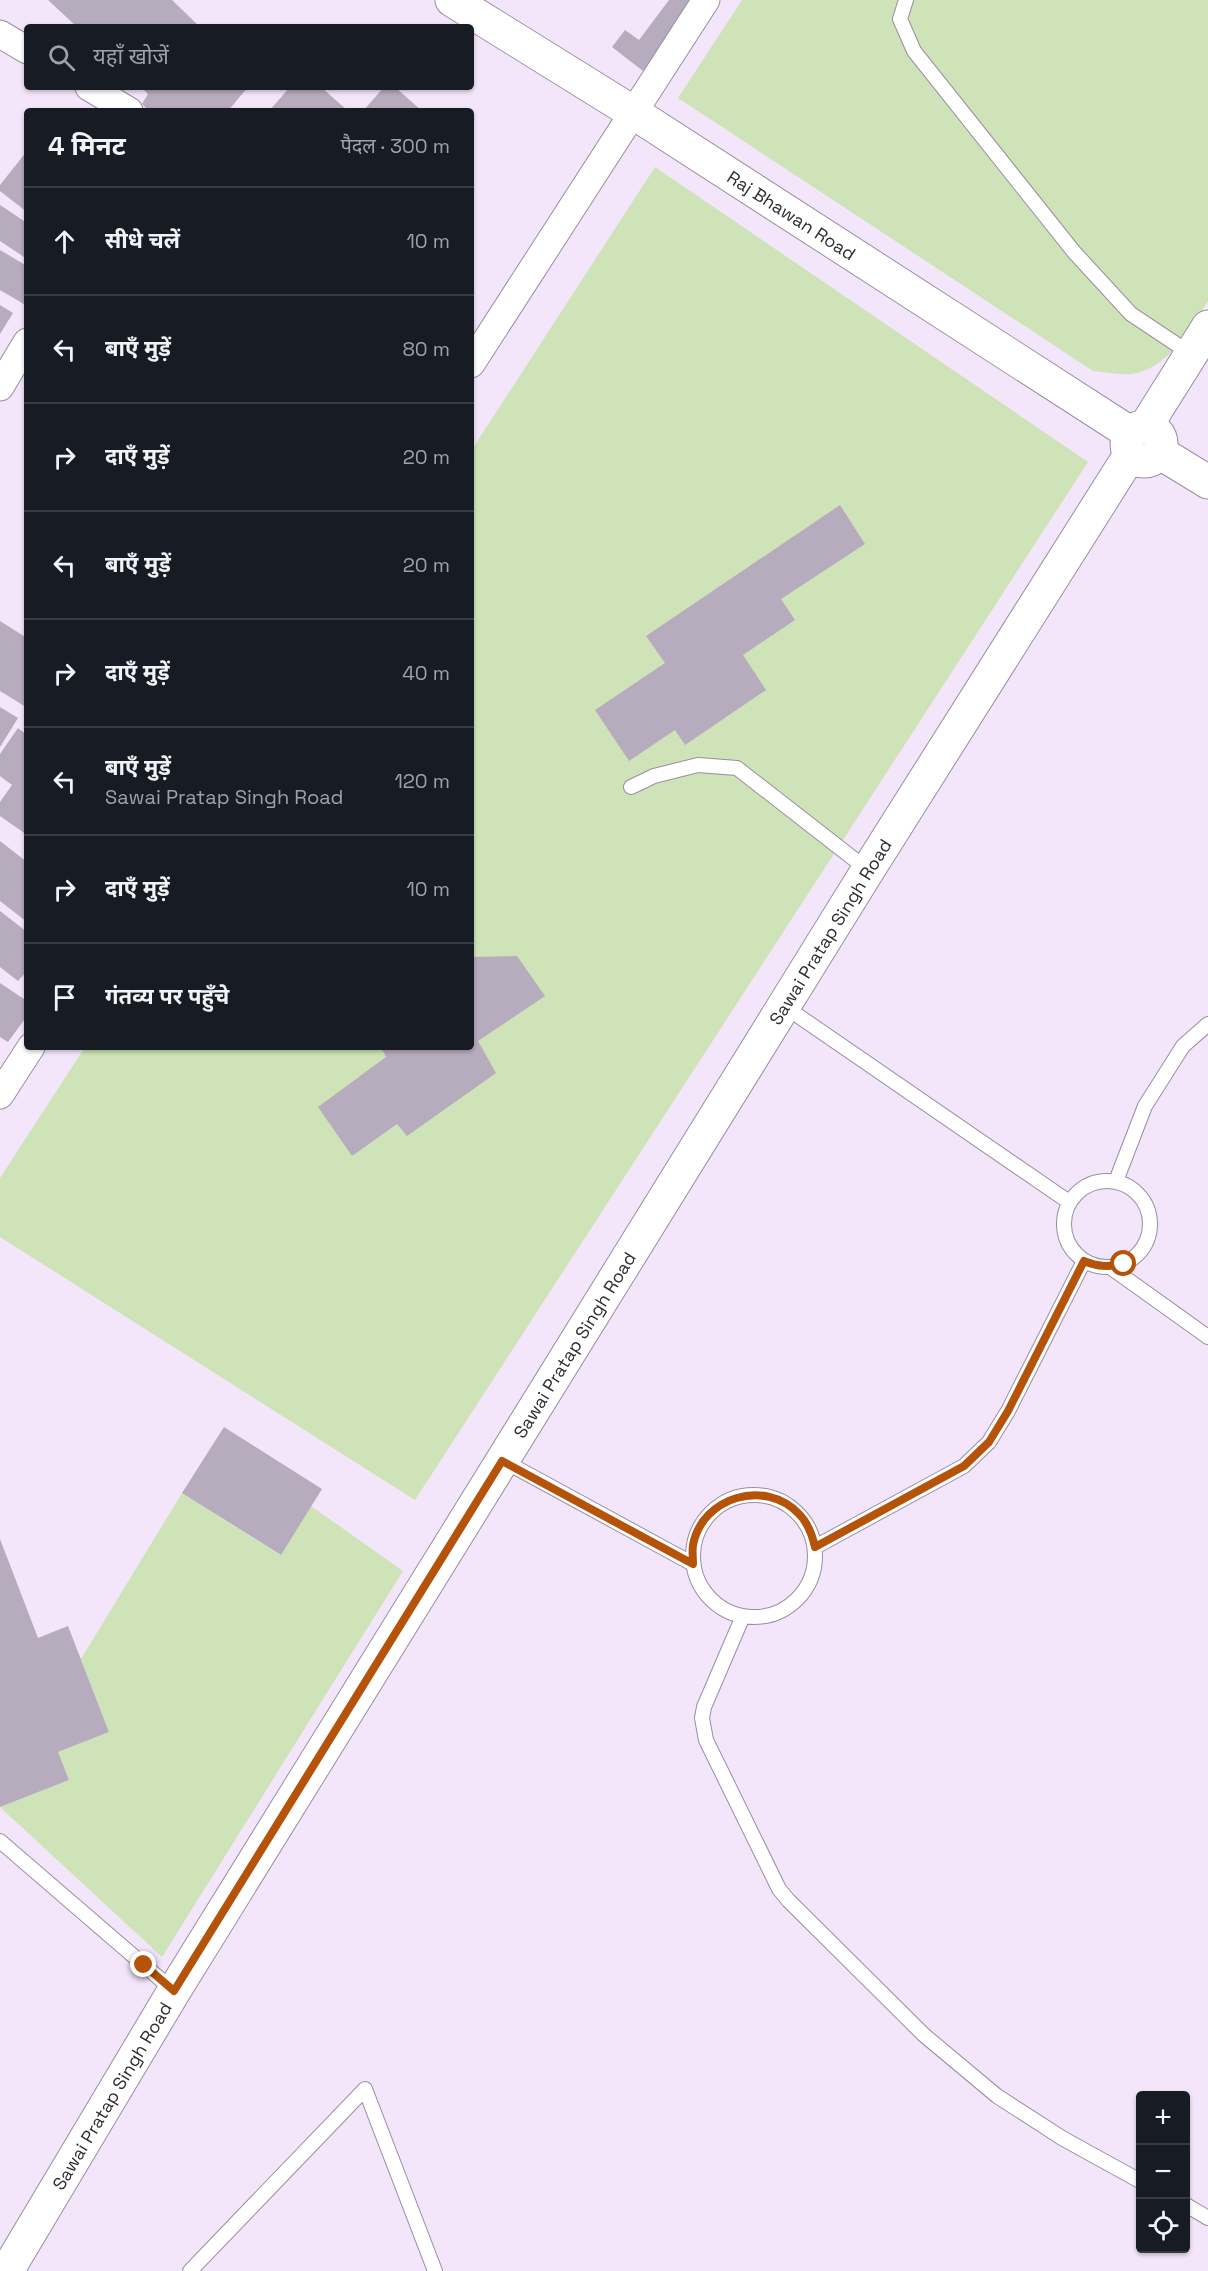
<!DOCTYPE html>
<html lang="hi">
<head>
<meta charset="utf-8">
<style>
	body { margin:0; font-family:"Space Grotesk","Noto Sans Devanagari",sans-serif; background:#20242c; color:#f1f3f6 }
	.controls { position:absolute; right:18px; bottom:18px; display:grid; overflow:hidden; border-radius:6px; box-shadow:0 2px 4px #0004 }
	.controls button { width:54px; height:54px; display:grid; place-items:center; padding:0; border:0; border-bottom:2px solid #363941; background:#171b24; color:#f1f3f6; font:30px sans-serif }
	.stop { position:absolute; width:18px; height:18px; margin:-14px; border:4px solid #b45309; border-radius:50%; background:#fff }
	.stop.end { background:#b45309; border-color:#fff; box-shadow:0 2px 6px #0008 }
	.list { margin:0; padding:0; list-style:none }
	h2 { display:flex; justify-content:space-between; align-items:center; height:78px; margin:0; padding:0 24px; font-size:26px }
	h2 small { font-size:20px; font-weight:400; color:#9ea1a6 }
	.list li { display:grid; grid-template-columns:39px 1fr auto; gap:18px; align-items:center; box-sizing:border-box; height:108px; padding:0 24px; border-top:2px solid #363941 }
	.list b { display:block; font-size:22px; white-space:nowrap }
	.list p { margin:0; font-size:20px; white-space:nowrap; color:#9ea1a6 }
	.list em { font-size:20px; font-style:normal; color:#9ea1a6 }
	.icon { flex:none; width:33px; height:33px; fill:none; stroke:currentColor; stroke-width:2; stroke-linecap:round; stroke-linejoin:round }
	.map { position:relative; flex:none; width:1208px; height:2271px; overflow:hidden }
	.search { position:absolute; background:#171b24; box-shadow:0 2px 4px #0004; left:24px; top:24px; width:450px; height:66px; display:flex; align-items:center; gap:15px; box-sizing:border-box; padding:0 21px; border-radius:6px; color:#9ea1a6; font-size:22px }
	.panel { position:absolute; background:#171b24; box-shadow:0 2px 4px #0004; left:24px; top:108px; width:450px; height:942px; border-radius:6px }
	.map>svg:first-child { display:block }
	.green { fill:#cee3b7 }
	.building { fill:#b7abbe }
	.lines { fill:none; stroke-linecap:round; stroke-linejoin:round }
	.lane-casing { stroke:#998ea0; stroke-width:16 }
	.street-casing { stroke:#998ea0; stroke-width:29 }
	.secondary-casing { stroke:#998ea0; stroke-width:35 }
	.lane { stroke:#fff; stroke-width:14 }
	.street { stroke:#fff; stroke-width:27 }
	.secondary { stroke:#fff; stroke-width:33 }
	.route { stroke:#b45309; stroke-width:8 }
	.labels { text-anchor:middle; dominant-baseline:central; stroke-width:6; stroke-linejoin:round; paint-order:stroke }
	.street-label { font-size:18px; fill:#312c33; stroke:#fff }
</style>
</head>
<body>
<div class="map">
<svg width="1208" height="2271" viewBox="0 0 1208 2271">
	<rect width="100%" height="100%" fill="#f3e6fa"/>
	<path class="green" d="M742 0H1208V301C1190 330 1168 369 1131 374 1119 375 1105 372 1093 371L678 98Z
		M655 167 1088 462 415 1500 0 1237V1178L85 1047H471V451Z
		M182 1493 280 1555 311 1506 403 1571 162 1957 0 1807 69 1780 58 1752 109 1732 81 1659Z"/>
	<path class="building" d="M48 0H172L200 27H77Z
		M669 0H697L643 71 612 47 625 30 639 40Z
		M141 87H248L228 111H149L142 104 148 94Z
		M290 87H321L348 111H269Z
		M384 87H395L422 111H363Z
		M27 151V212L0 191V185Z
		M0 205 27 223V259L0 241Z
		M0 250 27 266V306L0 290Z
		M0 305 13 313 0 334Z
		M840 505 865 544 781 599 795 620 743 655 766 690 685 745 675 730 629 761 595 710 665 663 646 636Z
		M0 621 27 638 26 707 0 691Z
		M0 707 18 718 0 747Z
		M18 728 27 735V835L0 816V802L12 785 0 776V754Z
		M0 841 27 862V922L0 901Z
		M0 911 27 932V971L18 981 0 967Z
		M517 956 545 996 478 1041 496 1073 407 1136 397 1124 352 1156 318 1107 386 1057 381 1047H471V957Z
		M0 983 27 1001V1016L8 1042 0 1037Z
		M224 1427 322 1489 281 1555 182 1493Z
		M0 1539 38 1638 68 1626 109 1732 58 1752 69 1780 0 1807Z"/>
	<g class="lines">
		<g class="lane-casing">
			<path id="lane" d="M906 0 900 19 914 51 1074 252 1131 314 1191 354
				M631 787 654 776 698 765 737 768 868 870
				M784 1006 1069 1202
				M1064 1224a43 43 0 1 1 86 0a43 43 0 1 1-86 0Z
				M1116 1181 1145 1106 1183 1046 1208 1024
				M1110 1267 1208 1337
				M502 1460 693 1564
				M693 1556a61 61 0 1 1 122 0a61 61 0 1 1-122 0Z
				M815 1547 964 1466 989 1442 1008 1411 1084 1261
				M743 1616 704 1707 702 1718 706 1740 779 1889 788 1900 924 2035 997 2096 1062 2138 1140 2181
				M0 1841 174 1991
				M1186 2205 1208 2218
				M190 2271 365 2089 435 2271"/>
		</g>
		<g class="street-casing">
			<path id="street" d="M0 34 27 50
				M89 87 129 111
				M471 364 706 0
				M0 387 27 342
				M0 1095 31 1047"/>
		</g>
		<g class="secondary-casing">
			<g id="secondary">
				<path id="s1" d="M452 0 634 113 1130 433"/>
				<path d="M1146 426 1208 327"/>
				<circle cx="1144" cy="444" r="17"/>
				<path d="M1159 452 1208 482"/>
				<path id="s2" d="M7 2271 174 1991 868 870 1130 455"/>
			</g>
		</g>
		<use href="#lane" class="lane"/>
		<use href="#street" class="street"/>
		<use href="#secondary" class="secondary"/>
	</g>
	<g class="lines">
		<path class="route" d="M144 1965 174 1991 502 1461 693 1564C693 1558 692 1551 693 1545 702 1497 765 1478 799 1514 808 1523 812 1534 815 1547L964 1466 989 1442 1008 1411 1084 1261C1098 1267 1109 1267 1124 1264"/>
	</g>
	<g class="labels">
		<g class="street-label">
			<text stroke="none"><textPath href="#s1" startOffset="402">Raj Bhawan Road</textPath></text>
			<text stroke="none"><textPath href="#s2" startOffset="1572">Sawai Pratap Singh Road</textPath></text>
			<text stroke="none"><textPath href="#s2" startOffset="1086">Sawai Pratap Singh Road</textPath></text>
			<text stroke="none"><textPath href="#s2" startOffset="204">Sawai Pratap Singh Road</textPath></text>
		</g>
	</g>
</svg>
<div class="controls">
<button>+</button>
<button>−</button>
<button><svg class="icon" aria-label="locate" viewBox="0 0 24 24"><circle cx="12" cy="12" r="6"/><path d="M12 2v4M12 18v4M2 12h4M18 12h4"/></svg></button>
</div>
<div class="stop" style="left:1124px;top:1264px"></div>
<div class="stop end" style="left:144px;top:1965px"></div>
<div class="search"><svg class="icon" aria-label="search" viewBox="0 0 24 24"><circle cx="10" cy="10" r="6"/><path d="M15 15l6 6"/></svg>यहाँ खोजें</div>
<section class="panel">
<h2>4 मिनट<small>पैदल · 300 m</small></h2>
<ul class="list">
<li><svg class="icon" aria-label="ahead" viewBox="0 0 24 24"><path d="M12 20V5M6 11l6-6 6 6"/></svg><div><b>सीधे चलें</b></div><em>10 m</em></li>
<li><svg class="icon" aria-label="left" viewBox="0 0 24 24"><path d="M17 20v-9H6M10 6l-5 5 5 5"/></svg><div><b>बाएँ मुड़ें</b></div><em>80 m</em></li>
<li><svg class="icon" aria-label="right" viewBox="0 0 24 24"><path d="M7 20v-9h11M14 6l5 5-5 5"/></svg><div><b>दाएँ मुड़ें</b></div><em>20 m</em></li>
<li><svg class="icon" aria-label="left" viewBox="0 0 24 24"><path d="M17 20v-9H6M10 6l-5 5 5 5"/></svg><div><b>बाएँ मुड़ें</b></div><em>20 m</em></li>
<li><svg class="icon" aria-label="right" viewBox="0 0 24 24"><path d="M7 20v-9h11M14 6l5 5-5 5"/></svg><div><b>दाएँ मुड़ें</b></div><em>40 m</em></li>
<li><svg class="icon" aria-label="left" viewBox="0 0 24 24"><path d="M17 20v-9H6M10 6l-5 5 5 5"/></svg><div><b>बाएँ मुड़ें</b><p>Sawai Pratap Singh Road</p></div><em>120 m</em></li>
<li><svg class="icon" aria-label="right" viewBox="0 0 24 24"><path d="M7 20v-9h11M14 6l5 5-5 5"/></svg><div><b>दाएँ मुड़ें</b></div><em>10 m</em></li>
<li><svg class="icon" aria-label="arrive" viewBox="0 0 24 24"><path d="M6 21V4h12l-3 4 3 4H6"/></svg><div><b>गंतव्य पर पहुँचे</b></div></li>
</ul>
</section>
</div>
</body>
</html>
